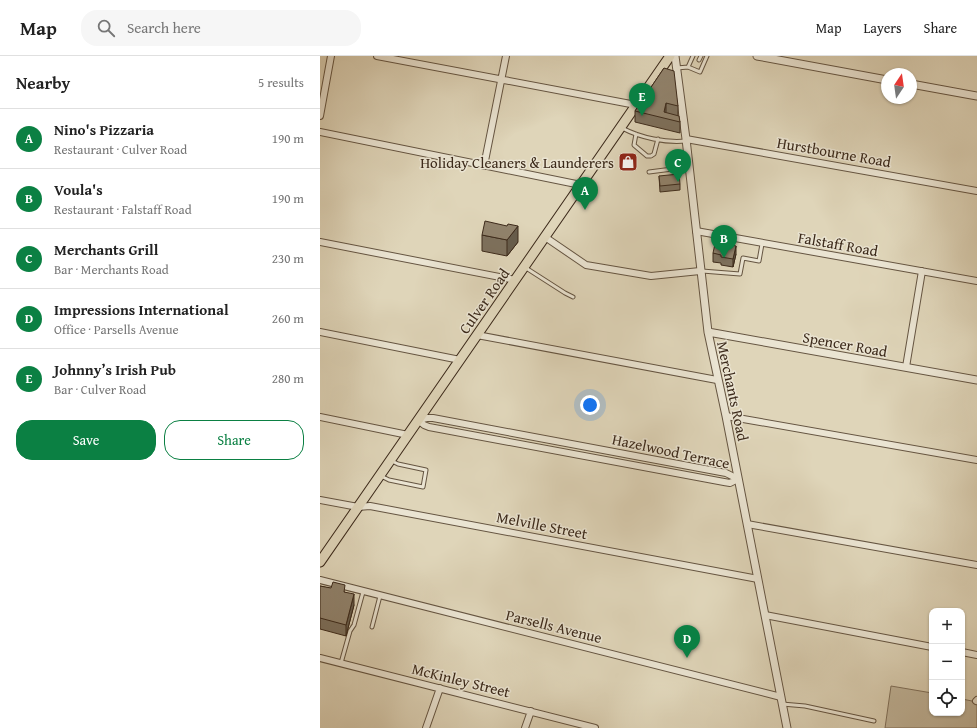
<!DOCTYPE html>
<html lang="en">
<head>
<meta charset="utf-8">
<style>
	body { margin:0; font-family:"Gentium Book Plus",serif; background:#f6f6f6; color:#222 }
	.controls { position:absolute; right:12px; bottom:12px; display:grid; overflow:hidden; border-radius:8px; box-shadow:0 1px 3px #0004 }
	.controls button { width:36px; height:36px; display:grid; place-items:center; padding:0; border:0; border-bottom:1px solid #e0e0e0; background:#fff; color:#222; font:20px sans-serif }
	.compass { position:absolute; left:561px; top:12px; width:36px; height:36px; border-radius:50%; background:#fff; box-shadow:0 1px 3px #0004; rotate:13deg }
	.you { position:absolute; left:270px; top:349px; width:14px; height:14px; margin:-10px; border:3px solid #fff; border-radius:50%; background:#1a73e8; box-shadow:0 0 0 6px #1a73e833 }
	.badge { display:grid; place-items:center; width:26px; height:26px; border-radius:50%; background:#0b8043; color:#fff; font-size:13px; font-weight:700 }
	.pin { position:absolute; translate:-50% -33px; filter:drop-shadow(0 1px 2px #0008) }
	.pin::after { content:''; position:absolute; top:21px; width:14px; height:12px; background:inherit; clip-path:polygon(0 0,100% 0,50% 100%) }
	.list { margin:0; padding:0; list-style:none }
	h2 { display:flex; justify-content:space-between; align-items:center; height:52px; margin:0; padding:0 16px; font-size:17px }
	h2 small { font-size:13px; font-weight:400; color:#767676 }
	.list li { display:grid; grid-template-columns:26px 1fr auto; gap:12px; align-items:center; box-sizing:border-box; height:60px; padding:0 16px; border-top:1px solid #e0e0e0 }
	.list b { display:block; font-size:15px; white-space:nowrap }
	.list p { margin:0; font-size:13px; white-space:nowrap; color:#767676 }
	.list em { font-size:13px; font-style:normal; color:#767676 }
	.actions { display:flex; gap:8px; padding:12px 16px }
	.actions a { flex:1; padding:9px 0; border:1px solid #0b8043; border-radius:16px; text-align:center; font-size:14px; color:#0b8043 }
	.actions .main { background:#0b8043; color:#fff }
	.icon { flex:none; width:22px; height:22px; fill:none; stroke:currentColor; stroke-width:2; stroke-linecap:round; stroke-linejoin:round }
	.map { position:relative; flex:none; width:657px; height:672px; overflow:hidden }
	header { display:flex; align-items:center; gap:24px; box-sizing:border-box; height:56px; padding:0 20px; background:#fff; border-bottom:1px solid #e0e0e0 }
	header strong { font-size:19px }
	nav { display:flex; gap:22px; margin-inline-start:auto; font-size:14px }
	.search { width:280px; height:36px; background:#f6f6f6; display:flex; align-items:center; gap:10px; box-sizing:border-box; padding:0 14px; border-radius:16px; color:#767676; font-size:15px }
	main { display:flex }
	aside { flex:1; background:#fff }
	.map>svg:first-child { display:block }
	.green { fill:#c3b89e; stroke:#80715c }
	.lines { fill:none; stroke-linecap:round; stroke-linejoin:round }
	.service-casing { stroke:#655542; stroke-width:5 }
	.minor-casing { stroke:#655542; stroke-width:8 }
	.tertiary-casing { stroke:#655542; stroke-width:9 }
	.primary-casing { stroke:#3c2a1b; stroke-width:11 }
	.service { stroke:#eae4d2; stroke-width:3 }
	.minor { stroke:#eae4d2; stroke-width:6 }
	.tertiary { stroke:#eae4d2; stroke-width:7 }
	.primary { stroke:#dfd5b9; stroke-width:9 }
	.wall { fill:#7d715e; stroke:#3c2a1b }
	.shaded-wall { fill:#665c4c; stroke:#3c2a1b }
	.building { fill:#91836d; stroke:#3c2a1b }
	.labels { text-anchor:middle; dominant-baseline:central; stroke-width:3; stroke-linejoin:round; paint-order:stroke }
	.street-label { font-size:15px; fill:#3c2a1b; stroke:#eae4d2 }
	.poi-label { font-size:15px; fill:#3c2a1b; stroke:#eae4d2; text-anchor:end }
</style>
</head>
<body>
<header>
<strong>Map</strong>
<div class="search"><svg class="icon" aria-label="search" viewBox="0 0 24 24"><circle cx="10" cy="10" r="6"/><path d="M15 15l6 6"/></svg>Search here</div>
<nav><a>Map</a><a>Layers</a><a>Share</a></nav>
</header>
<main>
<aside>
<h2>Nearby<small>5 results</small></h2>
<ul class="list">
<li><span class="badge">A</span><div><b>Nino's Pizzaria</b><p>Restaurant · Culver Road</p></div><em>190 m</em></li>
<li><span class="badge">B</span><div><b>Voula's</b><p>Restaurant · Falstaff Road</p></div><em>190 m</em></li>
<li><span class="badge">C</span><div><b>Merchants Grill</b><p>Bar · Merchants Road</p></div><em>230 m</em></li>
<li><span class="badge">D</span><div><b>Impressions International</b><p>Office · Parsells Avenue</p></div><em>260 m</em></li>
<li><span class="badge">E</span><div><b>Johnny’s Irish Pub</b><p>Bar · Culver Road</p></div><em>280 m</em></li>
</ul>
<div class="actions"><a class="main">Save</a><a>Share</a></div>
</aside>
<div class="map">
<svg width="657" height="672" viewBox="0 0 657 672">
	<rect width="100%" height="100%" fill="#dfd5b9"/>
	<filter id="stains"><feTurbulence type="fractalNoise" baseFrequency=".005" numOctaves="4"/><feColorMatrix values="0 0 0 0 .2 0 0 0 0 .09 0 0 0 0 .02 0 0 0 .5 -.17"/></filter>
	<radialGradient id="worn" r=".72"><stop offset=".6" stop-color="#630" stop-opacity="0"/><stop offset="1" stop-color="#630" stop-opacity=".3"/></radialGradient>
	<path class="green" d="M571 630 612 637V657H642V643L657 646V672H565Z"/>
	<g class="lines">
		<g class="service-casing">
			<path id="service" d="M379 4 381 0
				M368 11 380 16 387 0
				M357 12 368 11 373 0
				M302 72C321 82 346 87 366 85
				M316 78 314 89 327 100H331L334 98 338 83
				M329 116 368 111
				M206 212 245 237 253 241
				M382 215 420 218 423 202 439 205 442 188
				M61 420 69 424 103 431 106 414 78 408 72 405
				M52 571 60 540
				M21 607 30 575 34 569 43 536
				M462 648 485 650 554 665"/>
		</g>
		<g class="minor-casing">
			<path id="minor" d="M57 0 316 49
				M0 60 11 0
				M0 76 261 129
				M366 83 657 135
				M164 110 186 0
				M376 175 657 225
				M225 181 266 209 331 220 380 215
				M0 186 195 224
				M0 276 140 304
				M157 279 397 324
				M586 311 602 215
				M406 360 657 404
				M0 361 88 379
				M98 364 104 369 109 371 404 426 410 427 418 423
				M98 364 107 362H113L406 417 418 423
				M0 444 38 451 50 450 438 523
				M427 468 657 509
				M0 524 461 641
				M445 559 612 591
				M642 596 657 599
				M0 602 275 672
				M656 645 657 644
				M106 672 120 632
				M205 672 211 655"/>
		</g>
		<g class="tertiary-casing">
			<path id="tertiary" d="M355 0 366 83 388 276 406 360 467 672
				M437 0 567 24
				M591 28 657 40
				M388 276 657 324"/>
		</g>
		<g class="primary-casing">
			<path id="primary" d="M0 506 350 0"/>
		</g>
		<use href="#service" class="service"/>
		<use href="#minor" class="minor"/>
		<use href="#tertiary" class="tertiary"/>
		<use href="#primary" class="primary"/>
	</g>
	<path class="wall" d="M344 12 358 50V60L360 66V77L315 66V55Z
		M339 120 360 128V134L340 136Z
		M162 179 198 186 187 200 162 195Z
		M393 197 416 198 413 211 401 209V207L393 206Z
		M0 530 25 536 34 549 26 580 0 573Z"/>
	<path class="shaded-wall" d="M346 47V58L344 56Z
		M198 170V186L187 200V184Z
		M416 190V198L413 211V203Z
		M34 538V549L26 580V569Z"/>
	<path class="building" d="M344 12 354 15 358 50 346 47 344 56 359 60 360 66 315 55Z
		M359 118 360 128 340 130 339 120Z
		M165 165 187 170 188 168 198 170 187 184 162 179Z
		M403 187 416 190 413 203 401 201V199L393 197 395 188 403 189Z
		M13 526 25 529 24 536 34 538 26 569 0 562V530L11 532Z"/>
	<defs>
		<g id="shop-square" transform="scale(1)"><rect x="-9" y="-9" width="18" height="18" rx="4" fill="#8f2418" stroke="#eae4d2"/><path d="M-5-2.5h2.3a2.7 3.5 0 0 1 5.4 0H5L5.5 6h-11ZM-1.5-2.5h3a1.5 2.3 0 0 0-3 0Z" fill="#fff"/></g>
	</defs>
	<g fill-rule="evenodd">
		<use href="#shop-square" x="308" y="106"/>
	</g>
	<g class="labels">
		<g class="street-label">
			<text transform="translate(514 96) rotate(10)">Hurstbourne Road</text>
			<text transform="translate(518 188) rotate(10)">Falstaff Road</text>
			<text transform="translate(164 245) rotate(-55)">Culver Road</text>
			<text transform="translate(525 288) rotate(10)">Spencer Road</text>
			<text transform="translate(413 335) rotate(78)">Merchants Road</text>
			<text transform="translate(351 395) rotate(12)">Hazelwood Terrace</text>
			<text transform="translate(222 469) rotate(11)">Melville Street</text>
			<text transform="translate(234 570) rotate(14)">Parsells Avenue</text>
			<text transform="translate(141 624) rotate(14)">McKinley Street</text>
		</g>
		<g class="poi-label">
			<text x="294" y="106">Holiday Cleaners &amp; Launderers</text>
		</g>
	</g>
	<rect width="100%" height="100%" filter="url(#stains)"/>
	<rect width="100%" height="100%" fill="url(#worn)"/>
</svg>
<div class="controls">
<button>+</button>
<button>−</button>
<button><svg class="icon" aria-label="locate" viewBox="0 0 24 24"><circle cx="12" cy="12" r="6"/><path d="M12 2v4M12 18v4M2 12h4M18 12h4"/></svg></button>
</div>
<svg class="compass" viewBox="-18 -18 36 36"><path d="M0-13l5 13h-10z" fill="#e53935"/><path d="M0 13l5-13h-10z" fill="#767676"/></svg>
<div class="you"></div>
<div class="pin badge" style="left:265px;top:154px">A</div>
<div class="pin badge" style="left:404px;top:202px">B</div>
<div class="pin badge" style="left:358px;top:126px">C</div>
<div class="pin badge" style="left:367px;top:602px">D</div>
<div class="pin badge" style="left:322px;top:60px">E</div>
</div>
</main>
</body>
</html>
